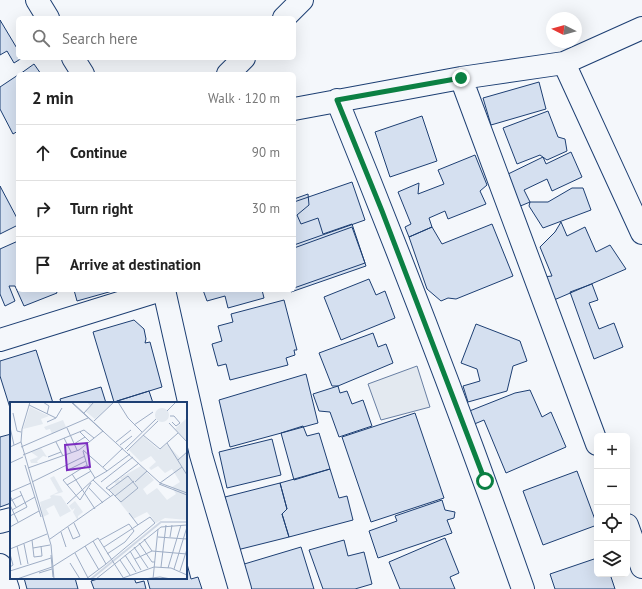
<!DOCTYPE html>
<html lang="en">
<head>
<meta charset="utf-8">
<style>
	body { margin:0; font-family:"PT Sans",sans-serif; background:#f2f2f2; color:#222 }
	.controls { position:absolute; right:12px; bottom:12px; display:grid; overflow:hidden; border-radius:6px; box-shadow:0 4px 16px #0002 }
	.controls button { width:36px; height:36px; display:grid; place-items:center; padding:0; border:0; border-bottom:1px solid #e0e0e0; background:#fff; color:#222; font:20px sans-serif }
	.compass { position:absolute; left:546px; top:12px; width:36px; height:36px; border-radius:50%; background:#fff; box-shadow:0 4px 16px #0002; rotate:276deg }
	.stop { position:absolute; width:12px; height:12px; margin:-9px; border:3px solid #0b8043; border-radius:50%; background:#fff }
	.stop.end { background:#0b8043; border-color:#fff; box-shadow:0 1px 4px #0008 }
	.list { margin:0; padding:0; list-style:none }
	h2 { display:flex; justify-content:space-between; align-items:center; height:52px; margin:0; padding:0 16px; font-size:17px }
	h2 small { font-size:13px; font-weight:400; color:#767676 }
	.list li { display:grid; grid-template-columns:26px 1fr auto; gap:12px; align-items:center; box-sizing:border-box; height:56px; padding:0 16px; border-top:1px solid #e0e0e0 }
	.list b { display:block; font-size:15px; white-space:nowrap }
	.list em { font-size:13px; font-style:normal; color:#767676 }
	.icon { flex:none; width:22px; height:22px; fill:none; stroke:currentColor; stroke-width:2; stroke-linecap:round; stroke-linejoin:round }
	.map { position:relative; flex:none; width:642px; height:589px; overflow:hidden }
	.search { position:absolute; background:#fff; box-shadow:0 4px 16px #0002; left:16px; top:16px; width:280px; height:44px; display:flex; align-items:center; gap:10px; box-sizing:border-box; padding:0 14px; border-radius:6px; color:#767676; font-size:15px }
	.panel { position:absolute; background:#fff; box-shadow:0 4px 16px #0002; left:16px; top:72px; width:280px; height:220px; border-radius:6px }
	.map>svg:first-child { display:block }
	.green { fill:#e3e9f0; stroke:#687fa3 }
	.building { fill:#d5e0f0; stroke:#1d3f73 }
	.lines { fill:none; stroke-linecap:round; stroke-linejoin:round }
	.minor-casing { stroke:#1d3f73; stroke-width:24 }
	.minor { stroke:#f4f7fb; stroke-width:22 }
	.route { stroke:#0b8043; stroke-width:5 }
	.inset-river { fill:none; stroke:#cfd7e4; stroke-width:2 }
	.inset-road { fill:none; stroke:#9eadc5; stroke-width:1 }
	.view { fill:#7b2cbf; fill-opacity:0.15; stroke:#7b2cbf; stroke-width:2 }
	.inset-edge { fill:none; stroke:#1d3f73; stroke-width:2 }
</style>
</head>
<body>
<div class="map">
<svg width="642" height="589" viewBox="0 0 642 589">
	<rect width="100%" height="100%" fill="#f4f7fb"/>
	<path class="green" d="M417 366 430 407 381 420 368 384Z"/>
	<path class="building" d="M0 20 18 50V58H22L14 63 7 51 0 55Z
		M34 64 41 74H20Z
		M18 75V131L13 134 0 109V87Z
		M539 82 546 109 491 125 483 98Z
		M548 111 558 137 565 139 567 151 547 160 540 155 517 164 503 128Z
		M422 116 437 161 390 177 375 132Z
		M571 152 582 177 552 191 547 179 524 190 530 202 518 207 504 176 543 157 546 164Z
		M475 155 487 185 480 191 486 204 448 219 445 211 429 218 432 227 409 237 405 227 411 224 398 192 419 183 418 194 444 184 438 170Z
		M352 182 365 220 294 245V202Z
		M0 186 18 220V225L0 234Z
		M572 188H583L591 210 543 228 529 206 530 202H548Z
		M308 194 309 205 297 215 301 224 318 218 323 234 352 224 366 266 291 292 290 290H294V199Z
		M561 222 567 236 585 227 596 252 610 245 626 269 554 300 543 277 552 276 540 247 555 232Z
		M492 224 513 276 456 299 448 298 441 301 427 289 409 237 432 227 442 244Z
		M352 227 365 263 294 288V248Z
		M18 241V290H56L57 293 24 306 15 286H9L15 301 5 306 0 294V249Z
		M369 279 376 295 385 291 395 318 341 340 324 297Z
		M592 284 598 300 589 303 599 329 614 323 623 347 594 359 570 292Z
		M74 290H116L77 301Z
		M203 290H262L264 298 228 308 225 296 207 301Z
		M284 300 297 350H294L295 355 286 358 288 365 230 380 226 364 218 366 212 344 222 341 218 326 233 322 231 314Z
		M134 320 144 329 146 339 145 343 150 342 162 387 114 402 93 332Z
		M476 324 520 341 527 361 513 366 507 391 468 402 463 386 480 381 477 369 461 363Z
		M373 333 378 347 386 344 393 363 338 386H332L319 353Z
		M36 350 53 403H11V411L0 376V361Z
		M306 374 318 423 230 447 219 400Z
		M338 386 340 393 347 391 352 404 363 400 372 426 339 437 330 412 319 411 313 394Z
		M101 387 106 403H61L60 399Z
		M530 390 542 417 551 412 566 447 506 473 484 420 472 425 467 412 515 393Z
		M149 391 153 403H118L117 401Z
		M415 413 444 498 371 522 342 437Z
		M303 426 307 436 319 433 330 469 294 480 281 433Z
		M11 434V503L0 507V437Z
		M272 439 281 475 227 488 219 452Z
		M330 469 339 498 347 496 353 520 289 537 282 514 287 509 280 483Z
		M577 471 597 525 543 545 523 491Z
		M280 483 287 509 282 514 289 537 237 550 225 497Z
		M442 500 445 510 455 512 454 518 447 520 452 533 378 558 369 531 397 521 395 516Z
		M445 538 459 573 450 577 455 589H400L389 562Z
		M344 540 348 556 364 552 372 584 355 589H323L309 550Z
		M301 547 314 589H248L241 565Z
		M597 558V574H610L615 589H555L550 574Z
		M186 560 191 579 198 577 202 589H150L147 578H186Z
		M24 578H75L78 589H27Z
		M101 578H134L136 583 144 581 146 589H94L91 581Z"/>
	<g class="lines">
		<g class="minor-casing">
			<path id="minor" d="M37 0 48 18
				M284 18 302 0
				M73 58 83 74
				M564 63 642 28
				M228 74 244 58
				M461 78 597 444
				M337 100C403 262 465 424 523 589
				M294 109 461 78 564 63 642 233
				M164 290 201 455 240 589
				M0 340 161 290
				M0 522 11 519
				M627 525 642 567
				M0 565 8 589"/>
		</g>
		<use href="#minor" class="minor"/>
	</g>
	<g class="lines">
		<path class="route" d="M461 78 337 100 382 211 485 481"/>
	</g>
	<g transform="translate(10 402)">
		<rect width="177" height="177" fill="#f4f7fb"/>
		<path d="M77 0H104L85 17 75 9 80 4ZM20 5 39 14 31 17 33 22 13 27ZM145 13a7 7 0 1 1 14 0a7 7 0 1 1-14 0ZM177 16V40L165 27ZM53 18 56 25 42 32 40 27 36 28 34 25ZM133 34 149 48 157 42 170 56 177 49V118L155 116 146 121 137 110 123 117 100 88 107 83 104 80 108 77 112 79 110 76 131 64 144 78 133 87 137 93 147 86 157 98 166 92 162 85 170 80 162 67 155 71 148 64 141 68 139 66 146 60 141 54 131 60 119 48ZM31 46 37 55 33 54 27 59 28 61H21L20 58 28 55 21 50ZM44 74 53 90 43 93 51 94 61 109 50 115 44 103 36 107 39 112 33 115 30 100 41 96 40 94 48 90 40 76ZM65 99 73 110 68 114V119L63 110 65 106 62 108 59 104Z" fill="#e3e9f0"/>
		<path class="inset-river" d="M81 177 151 120H177"/>
		<path class="inset-road" d="M20 0 12 27 11 40 41 143 44 177M33 0 39 4 37 12M108 0 118 16 132 30M62 1 150 81 177 91M63 1 94 30M19 3 46 16M157 9 166 0M3 11 7 29 11 30M74 11 84 0M160 14H164L170 21 166 24 162 20M84 19 104 0M37 20 46 16 52 6M159 21 177 40M124 23 143 10M0 25 4 43M57 26 67 48M70 30 80 40M133 33 150 47 168 31M54 36 61 50M46 40 53 54M106 40 121 28M157 41 177 73M64 42 75 35M110 43 122 34M0 45 11 40M11 45 78 16M115 47 146 17M73 48 97 69 85 76M73 49 77 63 53 78 70 98 81 81M117 49 148 19M13 53 74 28 84 36M38 55 51 50M168 58 177 50M0 61 13 55M15 63 31 115M93 65 113 46M18 66 69 48 93 29M56 69 76 59M97 69 120 52M62 72 85 107M83 78 101 95M22 80 75 54M91 80 123 55M125 80 137 69M150 81 172 65M149 82 177 93M57 83 81 69M79 86 93 101M99 88 118 74 128 86 111 100 99 88 96 86 129 61M0 90 21 81M0 94 6 105M105 94 124 79M0 99 12 93M57 102 85 76 77 63M0 103 8 120M2 108 25 95M119 111 128 123M0 114 17 105 10 89M0 125 29 109M58 125 63 137 70 134 64 121M51 130 56 145M148 135 177 137M160 135 162 123M40 137 104 92M134 137 142 149M22 138 24 155 32 154 31 144M90 138 119 122 124 129 115 140 97 152M83 139 96 162 145 121 140 115 94 145M129 141 142 160H145M14 142 18 162M7 144 11 163M75 144 89 168M124 145 138 166M23 146 40 143M0 147 37 132M120 149 131 168M65 151 78 176M0 152 3 163 0 165M41 153 43 175M115 153 126 170M125 157 142 149 177 152M110 158 120 173M60 161 70 177M151 165 156 123M158 166 171 123M164 167 177 125M0 169 41 156M170 169 177 147M29 171 42 167M113 176 144 165 161 166 177 173M7 177 42 165 88 136 114 177M76 177 96 162M86 177 151 125 177 123M134 177 150 175 161 177M143 177 148 127"/>
		<path class="view" d="M77 41 80 65 57 68 55 43Z"/>
		<rect width="177" height="177" class="inset-edge"/>
	</g>
</svg>
<div class="controls">
<button>+</button>
<button>−</button>
<button><svg class="icon" aria-label="locate" viewBox="0 0 24 24"><circle cx="12" cy="12" r="6"/><path d="M12 2v4M12 18v4M2 12h4M18 12h4"/></svg></button>
<button><svg class="icon" aria-label="layers" viewBox="0 0 24 24"><path d="M12 4l9 5-9 5-9-5zM3 14l9 5 9-5"/></svg></button>
</div>
<svg class="compass" viewBox="-18 -18 36 36"><path d="M0-13l5 13h-10z" fill="#e53935"/><path d="M0 13l5-13h-10z" fill="#767676"/></svg>
<div class="stop" style="left:485px;top:481px"></div>
<div class="stop end" style="left:461px;top:78px"></div>
<div class="search"><svg class="icon" aria-label="search" viewBox="0 0 24 24"><circle cx="10" cy="10" r="6"/><path d="M15 15l6 6"/></svg>Search here</div>
<section class="panel">
<h2>2 min<small>Walk · 120 m</small></h2>
<ul class="list">
<li><svg class="icon" aria-label="ahead" viewBox="0 0 24 24"><path d="M12 20V5M6 11l6-6 6 6"/></svg><div><b>Continue</b></div><em>90 m</em></li>
<li><svg class="icon" aria-label="right" viewBox="0 0 24 24"><path d="M7 20v-9h11M14 6l5 5-5 5"/></svg><div><b>Turn right</b></div><em>30 m</em></li>
<li><svg class="icon" aria-label="arrive" viewBox="0 0 24 24"><path d="M6 21V4h12l-3 4 3 4H6"/></svg><div><b>Arrive at destination</b></div></li>
</ul>
</section>
</div>
</body>
</html>
